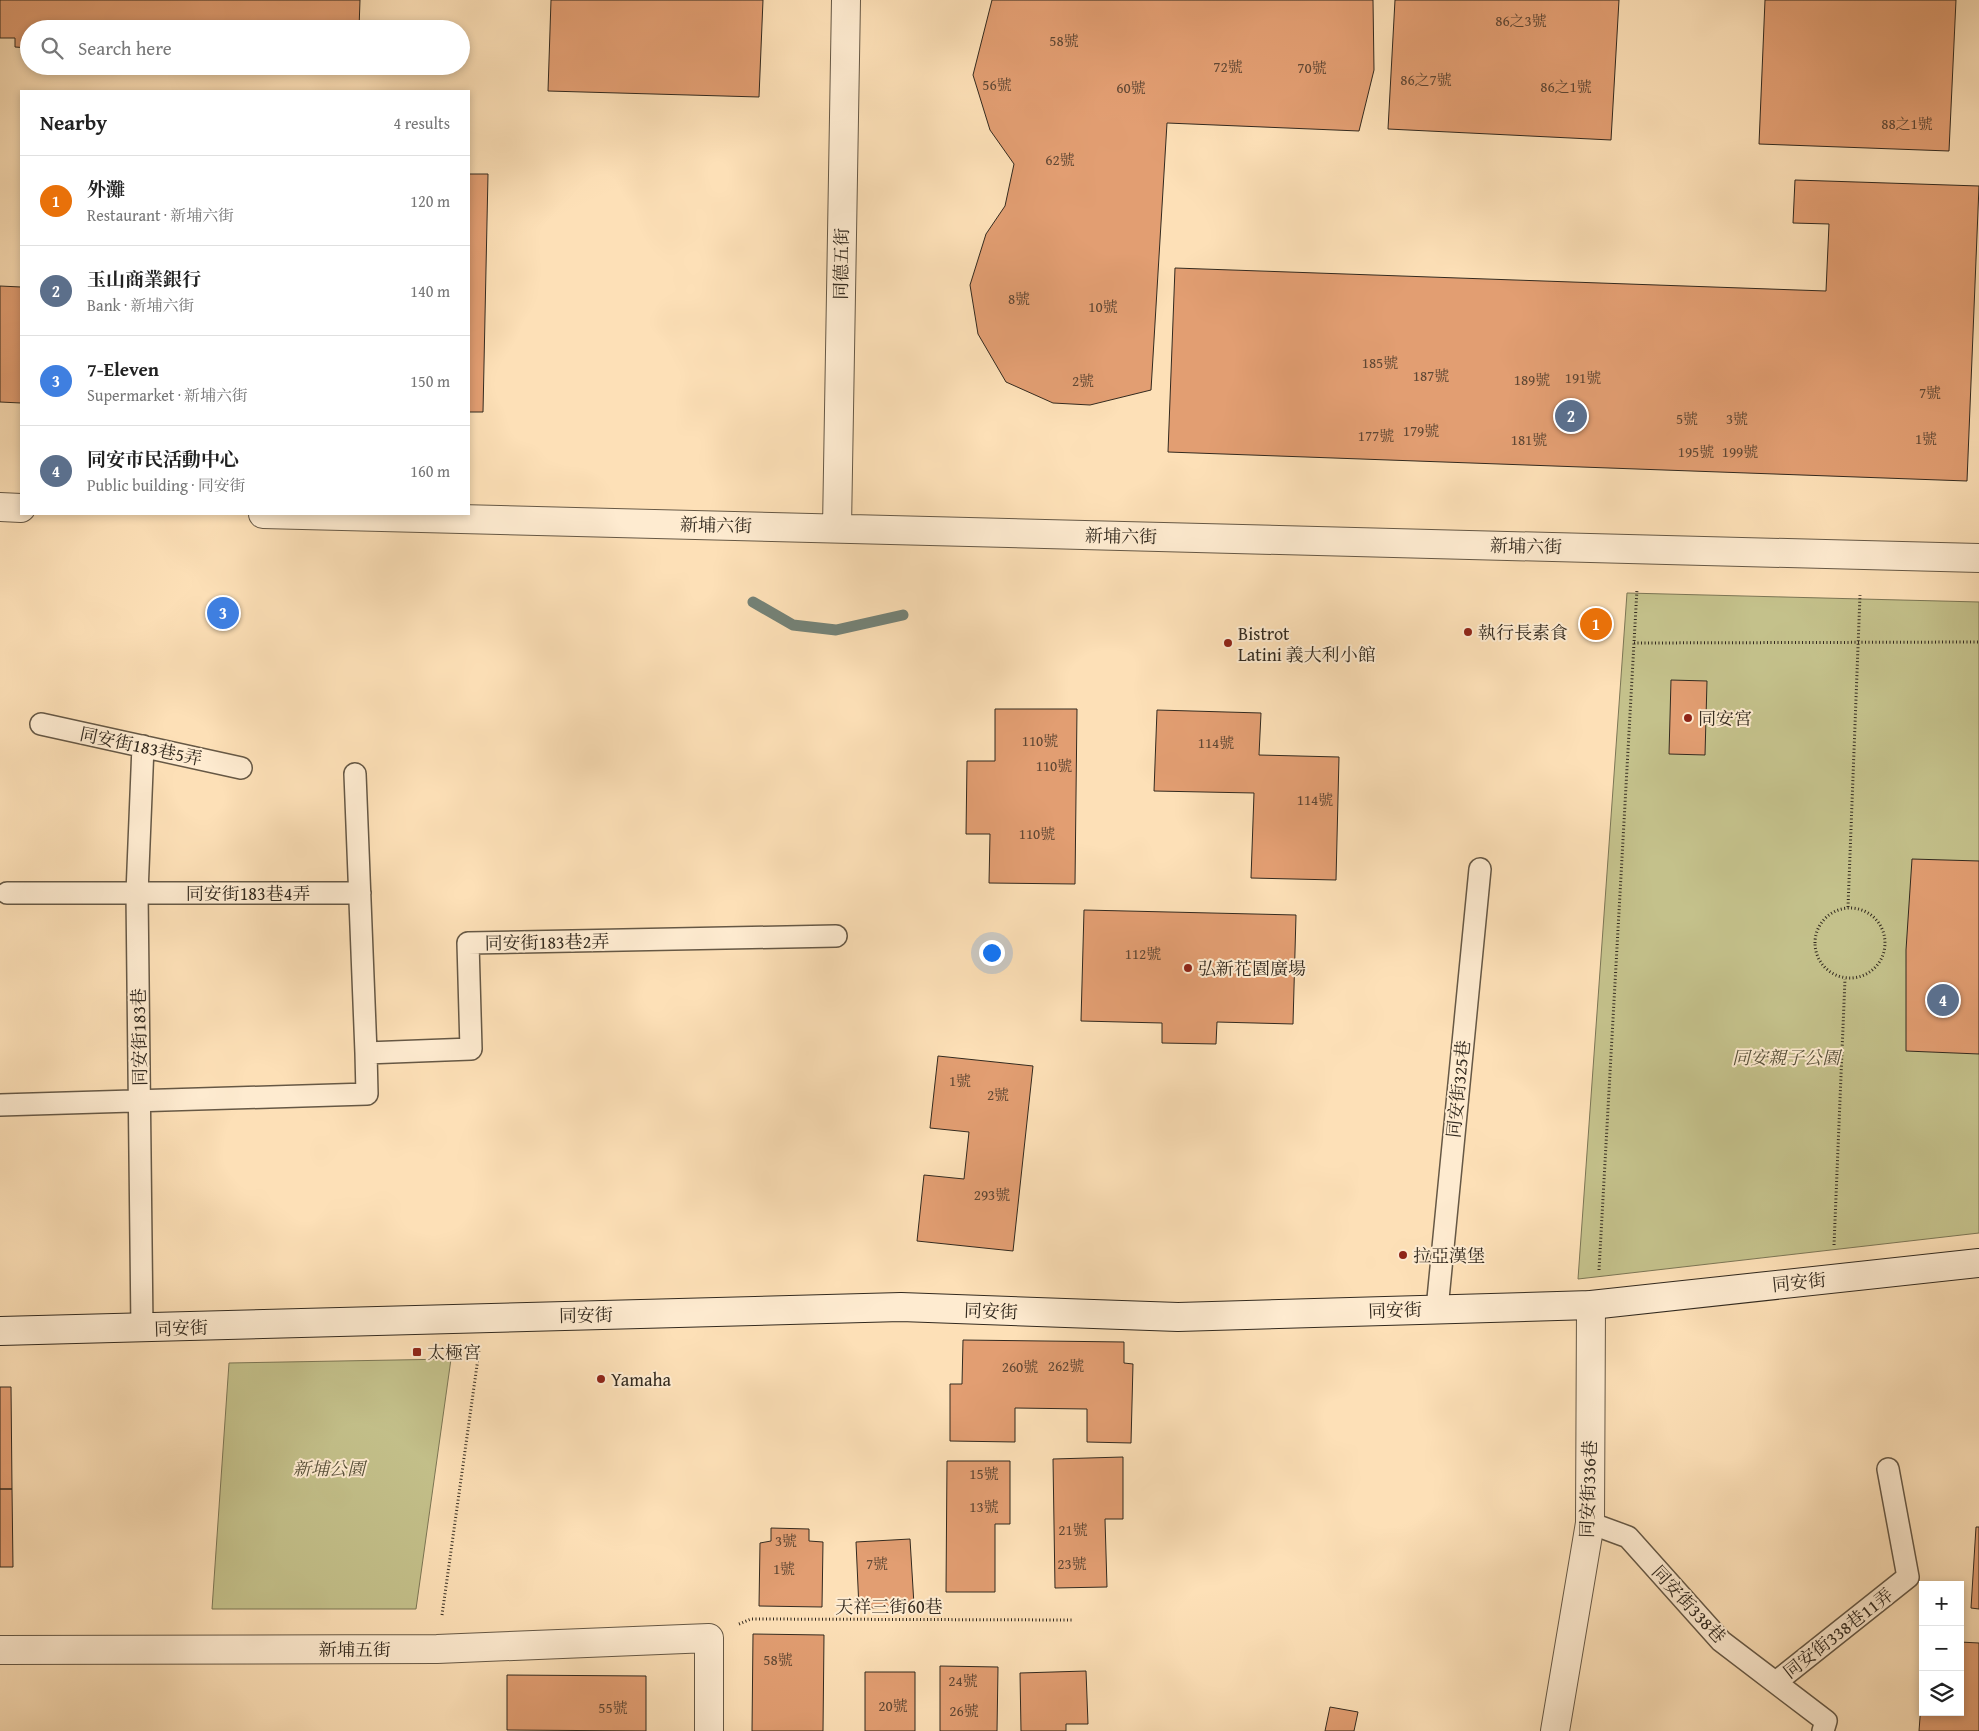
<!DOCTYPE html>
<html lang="en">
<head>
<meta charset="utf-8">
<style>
	body { margin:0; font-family:"Gentium Book Plus","Noto Serif TC",serif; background:#f2f2f2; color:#222 }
	.controls { position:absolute; right:15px; bottom:15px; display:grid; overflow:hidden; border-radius:0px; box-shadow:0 2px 8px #0003 }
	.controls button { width:45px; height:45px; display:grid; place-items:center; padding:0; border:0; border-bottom:1px solid #e0e0e0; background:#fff; color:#222; font:25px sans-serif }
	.you { position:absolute; left:991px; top:952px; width:18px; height:18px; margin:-12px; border:4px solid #fff; border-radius:50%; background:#1a73e8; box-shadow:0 0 0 8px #1a73e833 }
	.badge { display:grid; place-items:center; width:32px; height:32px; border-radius:50%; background:#0b8043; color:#fff; font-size:16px; font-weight:700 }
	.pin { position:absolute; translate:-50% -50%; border:2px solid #fff; box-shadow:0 1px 5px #0006 }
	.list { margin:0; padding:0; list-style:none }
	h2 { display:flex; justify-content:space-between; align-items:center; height:65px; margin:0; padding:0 20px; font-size:21px }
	h2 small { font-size:16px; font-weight:400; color:#767676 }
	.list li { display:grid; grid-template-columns:32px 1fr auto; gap:15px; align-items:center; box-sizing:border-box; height:90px; padding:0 20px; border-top:1px solid #e0e0e0 }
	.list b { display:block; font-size:19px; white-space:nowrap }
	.list p { margin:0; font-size:16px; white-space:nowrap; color:#767676 }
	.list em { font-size:16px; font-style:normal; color:#767676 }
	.icon { flex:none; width:28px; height:28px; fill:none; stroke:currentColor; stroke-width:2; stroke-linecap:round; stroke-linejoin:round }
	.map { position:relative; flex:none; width:1979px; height:1731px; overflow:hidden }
	.search { position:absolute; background:#fff; box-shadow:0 2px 8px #0003; left:20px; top:20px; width:450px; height:55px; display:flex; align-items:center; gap:12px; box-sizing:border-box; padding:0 18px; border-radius:28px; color:#767676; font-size:19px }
	.panel { position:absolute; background:#fff; box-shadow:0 2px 8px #0003; left:20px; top:90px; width:450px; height:425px; border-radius:0px }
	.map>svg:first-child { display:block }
	.green { fill:#c4c18b; stroke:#7c7655 }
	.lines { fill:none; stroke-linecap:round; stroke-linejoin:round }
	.stream { stroke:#748277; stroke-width:11 }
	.building { fill:#e29e72; stroke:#332a1f }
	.lane-casing { stroke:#665845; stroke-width:24 }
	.street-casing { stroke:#665845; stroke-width:30 }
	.secondary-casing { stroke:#332a1f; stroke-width:30 }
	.path { stroke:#332a1f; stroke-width:3; stroke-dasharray:1 2.5; stroke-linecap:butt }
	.lane { stroke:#feebd0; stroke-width:21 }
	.street { stroke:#feebd0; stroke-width:28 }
	.secondary { stroke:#feebd0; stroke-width:28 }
	.poi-dot { fill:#8f2418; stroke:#feebd0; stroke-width:2 }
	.labels { text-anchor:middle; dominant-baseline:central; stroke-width:4; stroke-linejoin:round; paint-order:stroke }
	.number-label { font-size:15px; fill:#5f4734 }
	.street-label { font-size:18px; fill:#332a1f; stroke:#feebd0 }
	.poi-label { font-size:18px; fill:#332a1f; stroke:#feebd0; text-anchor:start }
	.park-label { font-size:18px; font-style:italic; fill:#57503a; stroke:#feebd0 }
</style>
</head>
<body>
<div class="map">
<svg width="1979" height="1731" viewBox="0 0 1979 1731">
	<rect width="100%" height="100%" fill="#fde0b7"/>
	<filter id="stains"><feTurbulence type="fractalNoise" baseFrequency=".004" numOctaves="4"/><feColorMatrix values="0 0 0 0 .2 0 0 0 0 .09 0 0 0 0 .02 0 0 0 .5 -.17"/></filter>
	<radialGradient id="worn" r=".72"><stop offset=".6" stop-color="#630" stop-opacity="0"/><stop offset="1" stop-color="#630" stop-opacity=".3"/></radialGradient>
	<path class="green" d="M1627 593 1979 602V1233L1578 1279Z
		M451 1359 416 1609H212L229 1363Z"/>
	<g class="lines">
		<path class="stream" d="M753 602 793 625 836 630 903 615"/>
	</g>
	<path class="building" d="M0 0H360L359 29H29V48L15 47V38H0Z
		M551 0H763L759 97 548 91Z
		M992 0H1373L1374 70 1359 131 1167 123 1151 390 1090 405 1053 403 1006 382 978 334 970 285 986 234 1005 206 1014 164 990 130 973 75Z
		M1395 0H1619L1611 140 1388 129Z
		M1765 0H1956L1949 151 1759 144Z
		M469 174H488L483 412H469Z
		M1795 180 1979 186 1967 481 1168 452 1175 268 1826 291 1829 224 1793 223Z
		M0 286 21 287V403L0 402Z
		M1671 680 1707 681 1705 755 1669 754Z
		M995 709H1077L1075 884 989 883 990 834H966L967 761H995Z
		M1157 710 1261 713 1259 755 1339 757 1336 880 1251 878 1254 793 1154 791Z
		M1912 859 1979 861V1054L1906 1051V950Z
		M1084 910 1296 915 1293 1024 1217 1022 1216 1044 1162 1043V1023L1081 1021Z
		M938 1056 1033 1066 1013 1251 917 1241 924 1175 964 1179 969 1132 930 1128Z
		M963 1340 1124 1342V1363L1133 1364 1131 1443 1087 1442V1409L1015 1408V1442L950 1441V1384H962Z
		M0 1387H11L12 1489H0Z
		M1123 1457V1519H1105L1107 1587 1055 1588 1053 1459Z
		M947 1461H1010V1524H995V1592H946Z
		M0 1489H12L13 1567H0Z
		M1976 1527H1979V1609L1971 1608Z
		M771 1528 809 1529V1541L823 1542 822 1607 759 1606 760 1543 771 1541Z
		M910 1539 914 1605 859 1609 856 1542Z
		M753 1634 824 1635 823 1731H752Z
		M1960 1642 1979 1643V1731H1919L1923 1678V1712H1960Z
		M940 1666 998 1667 997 1731H940Z
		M1086 1671 1088 1724H1066V1731H1021L1020 1673Z
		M865 1672H915V1731H865Z
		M507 1675 646 1676V1731L507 1730Z
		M1330 1707 1358 1712 1354 1731H1325Z"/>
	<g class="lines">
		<g class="lane-casing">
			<path id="lane" d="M41 724 241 768
				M355 774 366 1053
				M7 893H360
				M0 1105 367 1094 366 1053 471 1049 468 943 836 936
				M1437 1309 1480 869
				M142 1329 137 893 143 746
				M1590 1523 1628 1537 1721 1641 1826 1721 1823 1731
				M1776 1682 1908 1577 1888 1469"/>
		</g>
		<g class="street-casing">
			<path id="street" d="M0 507 21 508
				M263 514 1979 558
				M837 528 846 0
				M0 1650 437 1649 709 1638V1731
				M1555 1731 1590 1523 1591 1305"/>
		</g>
		<g class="secondary-casing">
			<path id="secondary" d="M0 1331 901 1307 1178 1317 1591 1305 1979 1263"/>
		</g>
		<path class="path" d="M1634 643 1979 642
			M1848 907 1860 595
			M1815 943a35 35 0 1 1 70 0a35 35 0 1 1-70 0Z
			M1834 1245 1845 979
			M1599 1270 1637 589
			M442 1615 479 1351
			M739 1624 751 1619 1073 1620"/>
		<use href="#lane" class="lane"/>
		<use href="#street" class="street"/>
		<use href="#secondary" class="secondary"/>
	</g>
	<g class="poi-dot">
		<circle cx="1468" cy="632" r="5"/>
		<circle cx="1228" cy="643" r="5"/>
		<circle cx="1688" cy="718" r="5"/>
		<circle cx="1188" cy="968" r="5"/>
		<circle cx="1403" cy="1255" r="5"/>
		<rect x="412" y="1347" width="10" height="10" rx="2.5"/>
		<circle cx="601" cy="1379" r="5"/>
	</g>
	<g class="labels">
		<g class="number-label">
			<text x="1521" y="20">86之3號</text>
			<text x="1064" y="40">58號</text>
			<text x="1228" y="66">72號</text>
			<text x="1312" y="67">70號</text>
			<text x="1426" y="79">86之7號</text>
			<text x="997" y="84">56號</text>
			<text x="1566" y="86">86之1號</text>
			<text x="1131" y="87">60號</text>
			<text x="1907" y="123">88之1號</text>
			<text x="1060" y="159">62號</text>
			<text x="1019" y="298">8號</text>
			<text x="1103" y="306">10號</text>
			<text x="1380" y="362">185號</text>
			<text x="1431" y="375">187號</text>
			<text x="1583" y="377">191號</text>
			<text x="1532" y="379">189號</text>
			<text x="1083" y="380">2號</text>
			<text x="1930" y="392">7號</text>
			<text x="1687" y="418">5號</text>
			<text x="1737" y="418">3號</text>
			<text x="1421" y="430">179號</text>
			<text x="1376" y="435">177號</text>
			<text x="1926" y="438">1號</text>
			<text x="1529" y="439">181號</text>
			<text x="1696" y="451">195號</text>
			<text x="1740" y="451">199號</text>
			<text x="1040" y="740">110號</text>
			<text x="1216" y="742">114號</text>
			<text x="1054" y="765">110號</text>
			<text x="1315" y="799">114號</text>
			<text x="1037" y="833">110號</text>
			<text x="1143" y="953">112號</text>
			<text x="960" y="1080">1號</text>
			<text x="998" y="1094">2號</text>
			<text x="992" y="1194">293號</text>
			<text x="1066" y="1365">262號</text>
			<text x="1020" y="1366">260號</text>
			<text x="984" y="1473">15號</text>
			<text x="984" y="1506">13號</text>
			<text x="1073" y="1529">21號</text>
			<text x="786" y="1540">3號</text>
			<text x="877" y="1563">7號</text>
			<text x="1072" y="1563">23號</text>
			<text x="784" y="1568">1號</text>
			<text x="778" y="1659">58號</text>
			<text x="963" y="1680">24號</text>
			<text x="893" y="1705">20號</text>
			<text x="613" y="1707">55號</text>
			<text x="964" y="1710">26號</text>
		</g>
		<g class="street-label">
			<text transform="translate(841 264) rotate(-89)">同德五街</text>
			<text transform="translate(716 525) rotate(1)">新埔六街</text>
			<text transform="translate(1121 536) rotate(1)">新埔六街</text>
			<text transform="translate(1526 546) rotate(1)">新埔六街</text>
			<text transform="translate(141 746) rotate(12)">同安街183巷5弄</text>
			<text x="248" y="893">同安街183巷4弄</text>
			<text transform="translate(547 942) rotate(-1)">同安街183巷2弄</text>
			<text transform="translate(139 1037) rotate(-91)">同安街183巷</text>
			<text transform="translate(1458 1089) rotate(-84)">同安街325巷</text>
			<text transform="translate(1799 1282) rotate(-6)">同安街</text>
			<text transform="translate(1395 1310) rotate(-2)">同安街</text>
			<text transform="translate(991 1311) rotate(2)">同安街</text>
			<text transform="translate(586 1315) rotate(-1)">同安街</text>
			<text transform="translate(181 1328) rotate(-2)">同安街</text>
			<text transform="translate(1588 1489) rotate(-88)">同安街336巷</text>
			<text transform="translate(1689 1604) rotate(47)">同安街338巷</text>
			<text x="889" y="1606">天祥三街60巷</text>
			<text transform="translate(1838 1633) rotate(-38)">同安街338巷11弄</text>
			<text x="355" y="1649">新埔五街</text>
		</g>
		<g class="poi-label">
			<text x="1478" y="632">執行長素食</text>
			<text x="1238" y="633">Bistrot<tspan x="1238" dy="21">Latini 義大利小館</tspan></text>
			<text x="1698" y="718">同安宮</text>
			<text x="1198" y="968">弘新花園廣場</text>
			<text x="1413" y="1255">拉亞漢堡</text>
			<text x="427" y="1352">太極宮</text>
			<text x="611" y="1379">Yamaha</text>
		</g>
		<g class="park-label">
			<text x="1786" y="1057">同安親子公園</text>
			<text x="329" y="1468">新埔公園</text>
		</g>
	</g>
	<rect width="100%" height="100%" filter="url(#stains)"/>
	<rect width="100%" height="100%" fill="url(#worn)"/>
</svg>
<div class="controls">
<button>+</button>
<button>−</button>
<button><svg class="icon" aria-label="layers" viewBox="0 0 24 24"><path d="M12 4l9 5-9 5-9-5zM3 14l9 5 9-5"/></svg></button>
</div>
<div class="you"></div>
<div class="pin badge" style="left:1596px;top:624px;background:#e8710a">1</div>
<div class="pin badge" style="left:1571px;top:416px;background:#5c6f8a">2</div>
<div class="pin badge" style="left:223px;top:613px;background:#3f7fe0">3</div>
<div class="pin badge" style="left:1943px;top:1000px;background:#5c6f8a">4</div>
<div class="search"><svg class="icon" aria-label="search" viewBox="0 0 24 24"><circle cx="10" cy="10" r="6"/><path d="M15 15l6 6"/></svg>Search here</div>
<section class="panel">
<h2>Nearby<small>4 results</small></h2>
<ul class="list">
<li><span class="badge" style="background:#e8710a">1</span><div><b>外灘</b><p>Restaurant · 新埔六街</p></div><em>120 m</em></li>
<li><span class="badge" style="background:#5c6f8a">2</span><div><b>玉山商業銀行</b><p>Bank · 新埔六街</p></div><em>140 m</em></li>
<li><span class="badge" style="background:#3f7fe0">3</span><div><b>7-Eleven</b><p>Supermarket · 新埔六街</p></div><em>150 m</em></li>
<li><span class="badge" style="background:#5c6f8a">4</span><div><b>同安市民活動中心</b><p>Public building · 同安街</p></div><em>160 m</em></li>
</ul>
</section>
</div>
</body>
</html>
